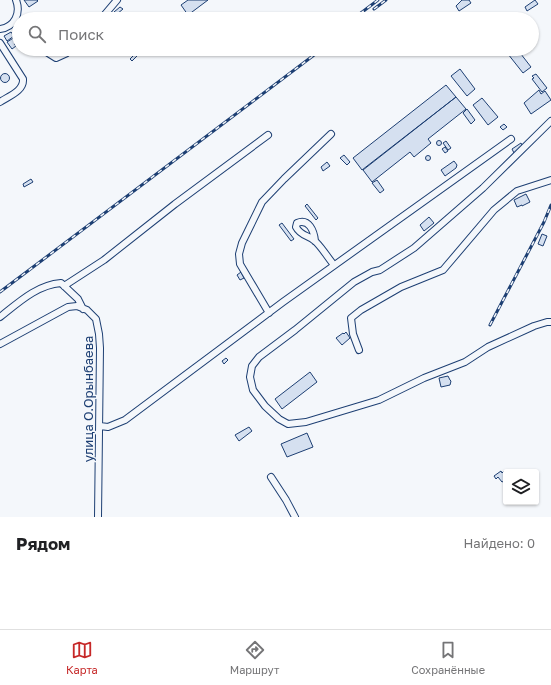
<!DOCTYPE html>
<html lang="ru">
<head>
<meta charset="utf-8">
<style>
	body { margin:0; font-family:"Golos Text",sans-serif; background:#f6f6f6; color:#202124 }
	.controls { position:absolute; right:12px; bottom:12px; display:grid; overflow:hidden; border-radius:4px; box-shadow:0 1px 3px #0004 }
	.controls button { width:36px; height:36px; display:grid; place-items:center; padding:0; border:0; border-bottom:1px solid #e0e0e0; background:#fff; color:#202124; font:20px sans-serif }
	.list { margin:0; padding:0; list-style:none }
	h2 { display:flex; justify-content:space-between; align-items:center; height:52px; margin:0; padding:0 16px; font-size:17px }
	h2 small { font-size:13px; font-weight:400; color:#757577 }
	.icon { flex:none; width:22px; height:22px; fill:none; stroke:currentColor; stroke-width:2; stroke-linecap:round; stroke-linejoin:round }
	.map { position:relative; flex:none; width:551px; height:517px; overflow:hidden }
	.search { position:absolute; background:#fff; box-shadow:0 1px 3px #0004; left:12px; right:12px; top:12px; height:44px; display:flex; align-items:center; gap:10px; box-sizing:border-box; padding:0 14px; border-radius:22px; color:#757577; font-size:15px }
	.sheet { height:112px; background:#fff }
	nav { display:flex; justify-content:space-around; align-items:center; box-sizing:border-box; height:56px; border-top:1px solid #e0e0e0; background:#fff; font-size:11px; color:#757577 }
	nav a { display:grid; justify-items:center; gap:2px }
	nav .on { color:#c62828 }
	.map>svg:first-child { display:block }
	.building { fill:#d5e0f0; stroke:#1d3f73 }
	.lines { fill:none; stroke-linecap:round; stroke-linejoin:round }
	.minor-casing { stroke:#1d3f73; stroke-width:8 }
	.minor { stroke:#f4f7fb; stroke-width:6 }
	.rail-casing { stroke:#1d3f73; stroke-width:3 }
	.rail { stroke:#f4f7fb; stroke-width:1.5; stroke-dasharray:4.5; stroke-linecap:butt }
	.labels { text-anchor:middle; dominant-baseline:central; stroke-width:3; stroke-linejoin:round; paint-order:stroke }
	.street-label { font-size:13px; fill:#1d3f73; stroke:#f4f7fb }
</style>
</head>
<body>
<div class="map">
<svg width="551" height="517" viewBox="0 0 551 517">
	<rect width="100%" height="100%" fill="#f4f7fb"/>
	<path class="building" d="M24 0H37L38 1 29 7Z
		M188 0H208L188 15 181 5Z
		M462 0H469L471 3 459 11 456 6Z
		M535 0 538 4 527 11 525 7Z
		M120 7 123 9 117 14 114 12Z
		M11 32 14 36 7 41 4 36Z
		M15 37 18 41 14 44 16 46 12 49 7 42Z
		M504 49H517L531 67 523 73Z
		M135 54 137 56 132 61 130 59Z
		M460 69 475 89 467 96 451 76Z
		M0.5 78a4.5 4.5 0 1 1 9 0a4.5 4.5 0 1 1-9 0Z
		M536 74 547 88 542 92 532 79 534 78 532 76Z
		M446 85 456 97 362 170 353 158Z
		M539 90 541 94 545 91 551 100 531 114 524 103Z
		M456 97 466 109 428 139 431 143 414 157 410 152 372 182 363 170Z
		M482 98 498 117 488 125 473 105Z
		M467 109 475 120 471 124 463 113Z
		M504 124 507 127 503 130 500 127Z
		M436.5 143a2.5 2.5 0 1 1 5 0a2.5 2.5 0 1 1-5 0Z
		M446 141 451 148 448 150 443 143Z
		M521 143 523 147 514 153 512 149Z
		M445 147 448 151 445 153 442 149Z
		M344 155 350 162 347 165 340 158Z
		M425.5 158a2.5 2.5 0 1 1 5 0a2.5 2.5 0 1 1-5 0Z
		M454 161 457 165 456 168 445 176 441 170Z
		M327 162 330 166 323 171 321 167Z
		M31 179 33 182 24 187 23 184Z
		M377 180 384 190 380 193 372 183Z
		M526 194 530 202 522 206V205L517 207 514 200Z
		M307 204 318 218 316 220 305 206Z
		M429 217 434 223 424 231 420 225Z
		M282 223 294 239 291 241 279 225Z
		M542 234 547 236 543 246 538 244Z
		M241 272 244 278 240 280 237 275Z
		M346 332 350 338 342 345 336 338 343 333 344 334Z
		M226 358 228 360 224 364 222 361Z
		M310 372 317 382 282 409 275 399Z
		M448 376 450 380 451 381 450 385 441 387 439 378Z
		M249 427 252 431 239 441 235 435Z
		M307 433 313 447 287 457 281 444Z
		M501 471 502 473 504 471 506 473 505 478 506 480 502 482 498 477 496 479 494 476Z"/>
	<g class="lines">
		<g class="minor-casing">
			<path id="minor" d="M101 19 117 0
				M0 29C15 27 21 13 16 0
				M0 43 23 79C24 91 9 96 0 102
				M45 49 48 53 56 58 67 53 72 49
				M551 121 483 188 414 248 380 270 372 272 354 282 295 330 259 357 252 366 250 377 253 390 265 406 279 419 288 424 306 422 379 400 424 378 465 362 488 347 534 326 547 322H551
				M315 241C314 231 309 218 297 223L296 227C301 237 310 235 316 242 323 249 328 258 334 265
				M64 286 104 260 175 204 268 135
				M269 313 240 264 239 254 242 243 262 202 284 179 331 134
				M0 317C19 302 37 285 61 283L78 299 83 309
				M0 344 68 307 77 306 87 310 96 319 99 334 100 348 98 517
				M359 350 353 334 351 318 361 310 401 287 443 270 494 210 517 191 551 180
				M100 426 108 427 125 420 283 302 511 139
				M271 477 286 500 295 517"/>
		</g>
		<use href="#minor" class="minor"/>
		<g class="rail-casing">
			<path id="rail" d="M374 9 386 0
				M353 19 378 0
				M0 292 322 49
				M490 325 544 222 551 205"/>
		</g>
		<use href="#rail" class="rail"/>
	</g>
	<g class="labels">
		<g class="street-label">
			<text transform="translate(88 399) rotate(-90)">улица О.Орынбаева</text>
		</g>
	</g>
</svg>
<div class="controls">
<button><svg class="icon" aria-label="layers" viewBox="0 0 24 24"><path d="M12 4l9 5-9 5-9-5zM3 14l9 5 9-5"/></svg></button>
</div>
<div class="search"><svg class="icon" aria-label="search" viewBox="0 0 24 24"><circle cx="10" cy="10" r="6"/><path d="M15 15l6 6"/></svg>Поиск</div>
</div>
<section class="sheet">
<h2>Рядом<small>Найдено: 0</small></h2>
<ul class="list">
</ul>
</section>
<nav>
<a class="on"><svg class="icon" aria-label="map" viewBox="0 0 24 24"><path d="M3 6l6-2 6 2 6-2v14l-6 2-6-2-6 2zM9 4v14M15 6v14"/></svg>Карта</a>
<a><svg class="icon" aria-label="directions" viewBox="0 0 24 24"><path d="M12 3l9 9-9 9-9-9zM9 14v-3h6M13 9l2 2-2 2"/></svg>Маршрут</a>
<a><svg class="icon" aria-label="saved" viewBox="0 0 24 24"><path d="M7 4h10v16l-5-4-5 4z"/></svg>Сохранённые</a>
</nav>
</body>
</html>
